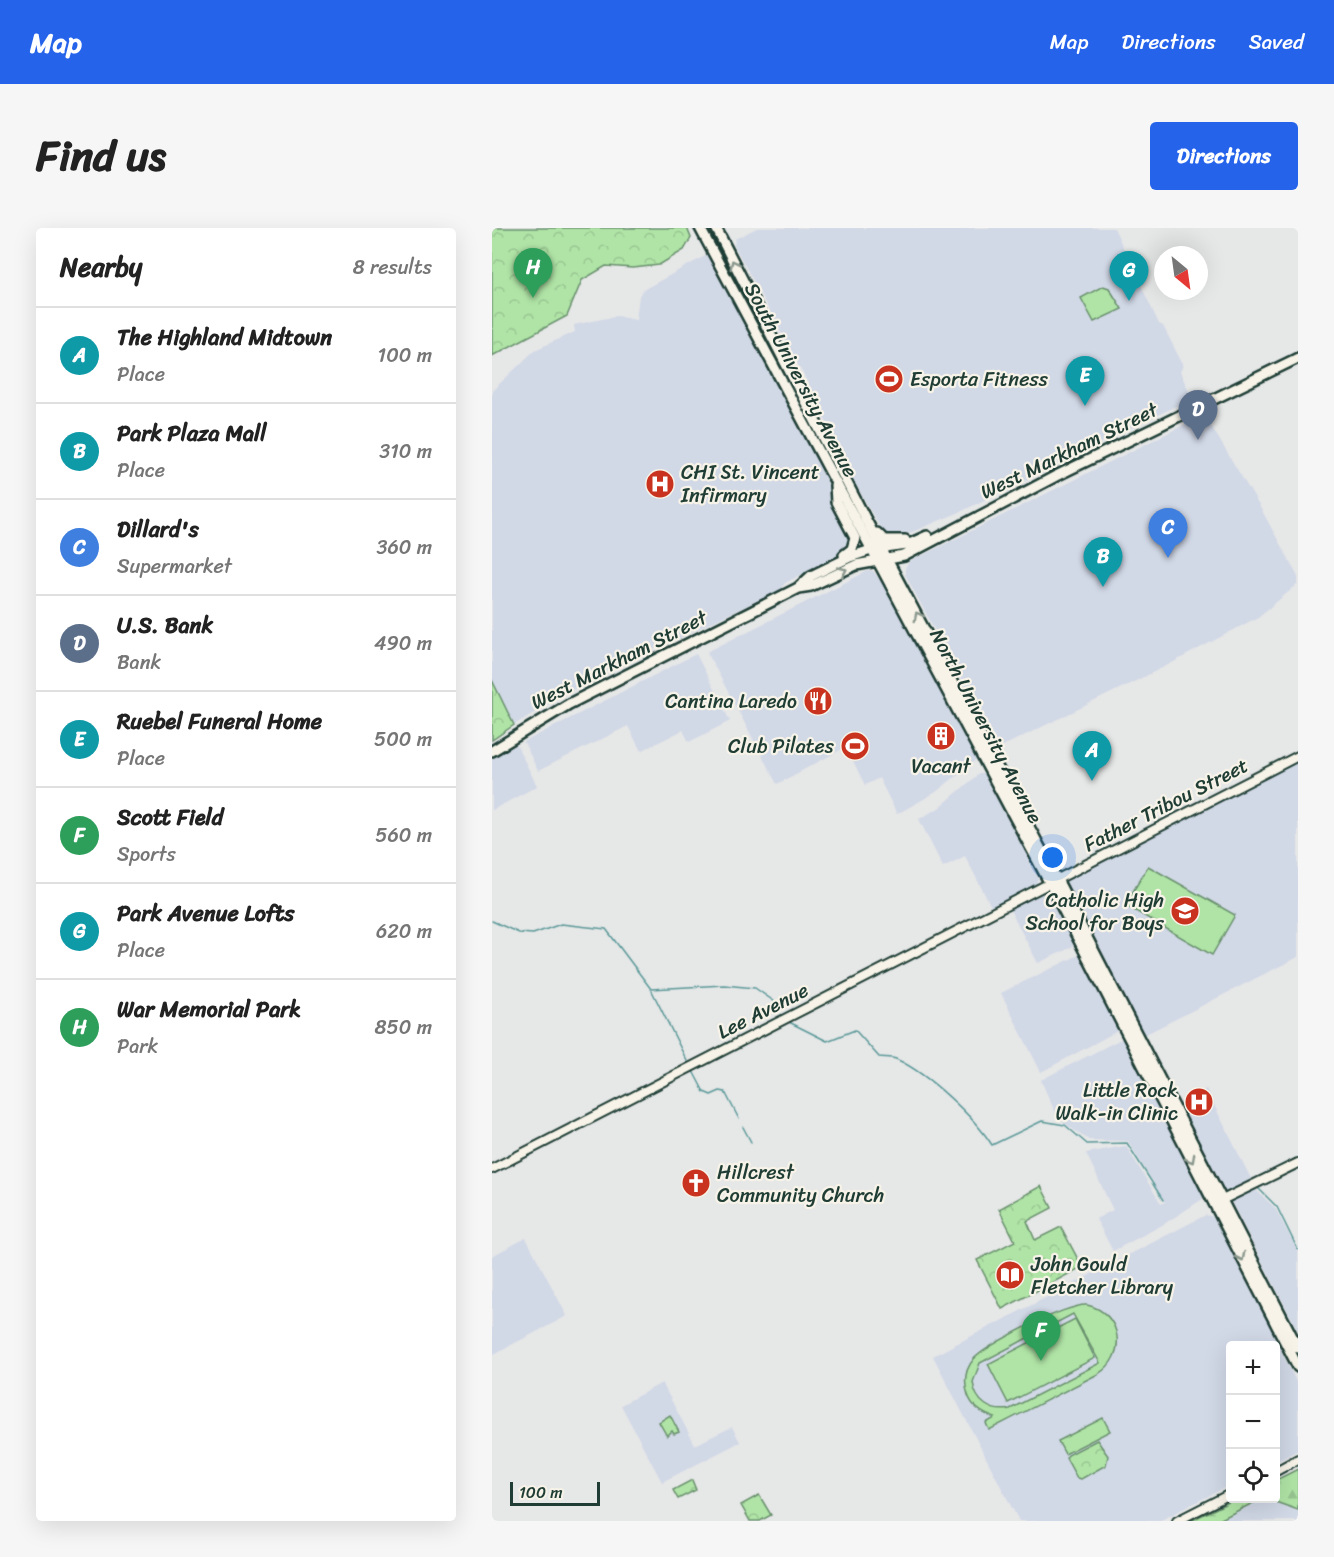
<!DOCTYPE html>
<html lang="en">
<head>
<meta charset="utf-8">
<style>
	body { margin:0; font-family:Sriracha,sans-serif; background:#f6f6f6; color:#222 }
	.controls { position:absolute; right:18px; bottom:18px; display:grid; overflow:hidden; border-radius:6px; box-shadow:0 6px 24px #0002 }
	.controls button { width:54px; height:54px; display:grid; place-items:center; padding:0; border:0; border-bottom:2px solid #e0e0e0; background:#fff; color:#222; font:30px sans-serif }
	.compass { position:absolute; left:662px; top:18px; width:54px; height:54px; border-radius:50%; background:#fff; box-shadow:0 6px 24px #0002; rotate:151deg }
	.scale { position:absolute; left:18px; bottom:15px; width:90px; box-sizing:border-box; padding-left:6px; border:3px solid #1f3d34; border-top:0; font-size:16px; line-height:21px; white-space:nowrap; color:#1f3d34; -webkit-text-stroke:4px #f7f3e8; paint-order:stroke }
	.you { position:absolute; left:561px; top:630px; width:21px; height:21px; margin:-15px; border:4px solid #fff; border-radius:50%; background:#1a73e8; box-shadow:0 0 0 9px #1a73e833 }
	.badge { display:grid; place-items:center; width:39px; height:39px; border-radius:50%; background:#2563eb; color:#fff; font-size:20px; font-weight:700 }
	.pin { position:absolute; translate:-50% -50px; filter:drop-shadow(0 2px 3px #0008) }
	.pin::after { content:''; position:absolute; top:32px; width:21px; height:18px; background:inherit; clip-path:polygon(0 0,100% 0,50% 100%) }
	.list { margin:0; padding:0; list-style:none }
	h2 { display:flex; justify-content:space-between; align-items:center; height:78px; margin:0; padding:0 24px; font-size:26px }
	h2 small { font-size:20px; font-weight:400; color:#767676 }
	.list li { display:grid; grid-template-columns:39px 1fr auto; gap:18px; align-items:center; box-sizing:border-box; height:96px; padding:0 24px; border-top:2px solid #e0e0e0 }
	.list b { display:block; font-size:22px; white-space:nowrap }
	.list p { margin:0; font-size:20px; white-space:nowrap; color:#767676 }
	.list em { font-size:20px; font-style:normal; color:#767676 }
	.icon { flex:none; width:33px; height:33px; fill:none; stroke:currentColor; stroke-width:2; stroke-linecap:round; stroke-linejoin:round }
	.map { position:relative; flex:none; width:806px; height:1293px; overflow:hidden; border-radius:6px }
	header { display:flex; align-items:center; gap:36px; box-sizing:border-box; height:84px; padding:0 30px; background:#2563eb; color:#fff }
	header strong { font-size:28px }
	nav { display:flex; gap:33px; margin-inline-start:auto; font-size:21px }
	.intro { display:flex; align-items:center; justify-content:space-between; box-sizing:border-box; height:144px; padding:0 36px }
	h1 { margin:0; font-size:42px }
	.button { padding:15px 27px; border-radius:6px; background:#2563eb; color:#fff; font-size:21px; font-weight:700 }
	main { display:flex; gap:36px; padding:0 36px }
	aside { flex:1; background:#fff; border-radius:6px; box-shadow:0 6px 24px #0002 }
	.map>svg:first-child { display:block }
	.built { fill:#d1d8e6 }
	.forest { fill:url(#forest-firs); stroke:#68906d; stroke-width:1.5 }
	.park { fill:url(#park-crowns); stroke:#68906d; stroke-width:1.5 }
	.garden { fill:#b0e4a6; stroke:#68906d; stroke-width:1.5; fill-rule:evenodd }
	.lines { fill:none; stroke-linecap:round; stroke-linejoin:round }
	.stream { stroke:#5b9898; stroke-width:1.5 }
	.minor-casing { stroke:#1f3d34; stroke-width:12 }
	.major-casing { stroke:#1f3d34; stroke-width:14 }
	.minor { stroke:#f7f3e8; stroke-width:8 }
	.major { stroke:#f7f3e8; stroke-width:9 }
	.oneway { stroke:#8b988e }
	.labels { text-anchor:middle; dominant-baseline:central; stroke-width:4.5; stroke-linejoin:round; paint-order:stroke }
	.poi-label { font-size:20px; fill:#1f3d34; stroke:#f7f3e8; text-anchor:start }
	.street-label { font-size:20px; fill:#1f3d34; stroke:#f7f3e8 }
</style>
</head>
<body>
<header>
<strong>Map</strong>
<nav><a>Map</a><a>Directions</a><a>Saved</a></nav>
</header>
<div class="intro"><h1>Find us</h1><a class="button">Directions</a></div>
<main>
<aside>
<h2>Nearby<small>8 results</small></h2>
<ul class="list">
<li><span class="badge" style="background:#0f9aa8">A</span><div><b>The Highland Midtown</b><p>Place</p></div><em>100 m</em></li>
<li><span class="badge" style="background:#0f9aa8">B</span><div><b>Park Plaza Mall</b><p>Place</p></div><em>310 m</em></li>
<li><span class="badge" style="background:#3f7fe0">C</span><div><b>Dillard's</b><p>Supermarket</p></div><em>360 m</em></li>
<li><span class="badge" style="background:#5c6f8a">D</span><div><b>U.S. Bank</b><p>Bank</p></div><em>490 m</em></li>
<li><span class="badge" style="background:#0f9aa8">E</span><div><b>Ruebel Funeral Home</b><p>Place</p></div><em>500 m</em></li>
<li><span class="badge" style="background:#2e9e5b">F</span><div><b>Scott Field</b><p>Sports</p></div><em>560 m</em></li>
<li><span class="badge" style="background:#0f9aa8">G</span><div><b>Park Avenue Lofts</b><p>Place</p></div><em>620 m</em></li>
<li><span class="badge" style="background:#2e9e5b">H</span><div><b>War Memorial Park</b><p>Park</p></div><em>850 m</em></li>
</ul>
</aside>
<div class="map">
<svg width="806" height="1293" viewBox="0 0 806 1293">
	<defs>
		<pattern id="forest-firs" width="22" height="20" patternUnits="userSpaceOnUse" patternTransform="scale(1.5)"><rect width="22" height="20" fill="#b0e4a6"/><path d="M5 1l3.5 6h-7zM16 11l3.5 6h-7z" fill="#97c490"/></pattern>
		<pattern id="park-crowns" width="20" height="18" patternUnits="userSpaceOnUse" patternTransform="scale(1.5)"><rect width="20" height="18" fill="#b0e4a6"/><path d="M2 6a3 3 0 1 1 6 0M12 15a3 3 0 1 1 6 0" fill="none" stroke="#97c490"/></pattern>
	</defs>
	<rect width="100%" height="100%" fill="#e6e7e7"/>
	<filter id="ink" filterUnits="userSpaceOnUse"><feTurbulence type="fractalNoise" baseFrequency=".0167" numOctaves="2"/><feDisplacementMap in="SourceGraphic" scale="12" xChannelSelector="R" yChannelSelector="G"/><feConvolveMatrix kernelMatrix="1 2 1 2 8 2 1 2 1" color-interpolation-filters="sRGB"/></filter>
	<g filter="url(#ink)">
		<path class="built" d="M265 0H622L667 96 671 98 691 137 688 144 700 170 468 284 420 304 396 309 390 303 361 251 317 157 242 17 243 11Z
			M215 27 328 238 360 308V316L353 324 293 355 288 362 118 442 69 468 22 497 0 452V163L43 122 83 104 82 97 125 88 144 92 147 68 151 62Z
			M710 188 716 193 769 281 806 349V356L766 389 674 438 515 516 509 518 503 515 413 346V341L417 334Z
			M376 343H381L390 354 484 532 444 564 405 586 387 550 373 557 354 519 285 556 215 424Z
			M204 426 238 493 197 514 191 502 149 523 136 498 46 543 32 514Z
			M24 516 45 558 0 582V531Z
			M806 528V729L646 810 565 651Z
			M487 546H494L547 648 544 656 500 680 473 628 451 639 427 591 447 580Z
			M553 661 557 664 582 714 580 719 546 735 517 680Z
			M589 726 629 801 549 844 509 765Z
			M629 811 637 814 677 901 712 970 672 996 621 1023 604 991 621 982 594 925 634 918 669 976 673 974 636 913 597 912 566 891 549 852Z
			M714 861 765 963 783 980 806 1024V1103L740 975 685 877Z
			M714 987 721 989 778 1098 806 1158V1222L784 1234V1118H738V1257L667 1293H527L441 1128Z
			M34 1010 75 1088 0 1127V1028Z
			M170 1155 203 1217 240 1199 248 1214 170 1254 129 1177Z
			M769 1271 786 1273 806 1282V1293H725Z"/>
		<path class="forest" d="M806 1241V1282L775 1271 784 1270V1252Z
			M745 1270 769 1271 725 1293H698Z"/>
		<path class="park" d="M0 0H195L199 10 192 22 167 37 141 40 114 38 90 52 75 88 0 128Z
			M0 452 22 497 0 512Z
			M549 958 560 980 535 993 543 1012 569 999 590 1039 510 1081 485 1032 523 1013 507 981Z
			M178 1187 187 1204 182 1206 180 1203 175 1208 167 1194Z
			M605 1212 616 1228 614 1237 589 1251 585 1250 574 1230 576 1227Z
			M200 1252 204 1262 186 1271 181 1262Z
			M267 1267 279 1287 268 1293H258L249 1277Z"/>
		<path class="garden" d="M611 58 617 60 630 81 602 94 589 70Z
			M656 638 743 687 720 727 633 677Z
			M595 1077C630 1085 636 1128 606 1146L497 1202 494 1195 503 1190C491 1186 480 1179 476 1167 472 1155 473 1142 481 1132 492 1117 577 1075 595 1077ZM581 1086 608 1135 518 1181C499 1185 483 1174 481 1154L488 1135Z
			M583 1091 603 1130 516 1175 496 1136Z
			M611 1190 618 1203 573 1226 566 1213Z"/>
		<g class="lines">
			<path class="stream" d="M0 693 27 705 41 706 69 696 114 701 159 761 232 757 263 760 289 778
				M160 763 196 835
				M297 794 335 813 363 802 387 829C393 830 401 829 406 832 436 846 483 890 500 917L550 893 573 897 595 916 635 915 671 972
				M201 843 212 864 219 867 228 863 233 864 247 891
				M251 899 259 914
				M767 961 785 979 806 1022"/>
			<g class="minor-casing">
				<path id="minor" d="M0 941 806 528
					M726 974 806 935
					M784 1243 806 1231
					M685 1293 738 1266"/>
			</g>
			<g class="major-casing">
				<path id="major" d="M208 0 557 654 806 1139
					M224 0 373 290 569 659 806 1120
					M343 257 344 274 363 310 360 321 352 327
					M385 305 392 312H413
					M306 360 319 358 364 337 412 328 564 248 806 130
					M0 523 77 476 306 360 319 348 358 329 379 322 415 317 435 308"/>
			</g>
			<use href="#minor" class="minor"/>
			<use href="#major" class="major"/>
		</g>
		<defs><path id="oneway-chevron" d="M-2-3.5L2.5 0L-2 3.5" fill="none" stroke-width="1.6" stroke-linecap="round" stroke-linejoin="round" transform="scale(1.5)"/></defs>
		<g class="oneway">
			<use href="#oneway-chevron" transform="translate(242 36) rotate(-117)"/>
			<use href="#oneway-chevron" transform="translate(351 343) rotate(-25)"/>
			<use href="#oneway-chevron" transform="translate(426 388) rotate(-118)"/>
			<use href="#oneway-chevron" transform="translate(699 931) rotate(62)"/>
			<use href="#oneway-chevron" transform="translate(749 1029) rotate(63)"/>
		</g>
	</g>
	<defs>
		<g id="stadium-disc" transform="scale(1.5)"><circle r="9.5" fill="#c8321e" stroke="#f7f3e8"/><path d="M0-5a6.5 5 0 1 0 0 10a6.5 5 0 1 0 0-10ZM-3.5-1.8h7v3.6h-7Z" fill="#fff"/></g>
		<g id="hospital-disc" transform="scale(1.5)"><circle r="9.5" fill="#c8321e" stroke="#f7f3e8"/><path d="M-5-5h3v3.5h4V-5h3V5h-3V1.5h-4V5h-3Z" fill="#fff"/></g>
		<g id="restaurant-disc" transform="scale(1.5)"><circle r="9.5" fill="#c8321e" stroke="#f7f3e8"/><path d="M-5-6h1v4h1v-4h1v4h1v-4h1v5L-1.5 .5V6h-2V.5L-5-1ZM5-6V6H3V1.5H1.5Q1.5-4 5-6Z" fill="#fff"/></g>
		<g id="building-disc" transform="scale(1.5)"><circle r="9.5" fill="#c8321e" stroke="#f7f3e8"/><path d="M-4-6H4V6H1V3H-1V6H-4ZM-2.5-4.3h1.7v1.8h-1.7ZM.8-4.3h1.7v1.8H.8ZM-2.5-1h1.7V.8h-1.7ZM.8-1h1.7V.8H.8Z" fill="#fff"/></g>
		<g id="school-disc" transform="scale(1.5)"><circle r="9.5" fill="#c8321e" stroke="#f7f3e8"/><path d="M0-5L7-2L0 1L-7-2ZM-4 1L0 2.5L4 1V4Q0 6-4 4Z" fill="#fff"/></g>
		<g id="church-disc" transform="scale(1.5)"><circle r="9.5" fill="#c8321e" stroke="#f7f3e8"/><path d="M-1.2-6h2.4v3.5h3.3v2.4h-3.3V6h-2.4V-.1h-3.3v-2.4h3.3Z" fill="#fff"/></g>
		<g id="library-disc" transform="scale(1.5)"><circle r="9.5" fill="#c8321e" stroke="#f7f3e8"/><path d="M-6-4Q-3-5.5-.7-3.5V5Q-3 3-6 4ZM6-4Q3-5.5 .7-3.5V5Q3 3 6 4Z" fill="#fff"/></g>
	</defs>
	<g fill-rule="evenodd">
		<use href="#stadium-disc" x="397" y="151"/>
		<use href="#hospital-disc" x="168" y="256"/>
		<use href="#restaurant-disc" x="326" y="473"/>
		<use href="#building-disc" x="449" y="508"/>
		<use href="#stadium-disc" x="363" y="518"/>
		<use href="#school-disc" x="693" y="683"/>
		<use href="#hospital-disc" x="707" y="874"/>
		<use href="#church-disc" x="204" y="955"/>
		<use href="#library-disc" x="518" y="1047"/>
	</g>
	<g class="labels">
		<g class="poi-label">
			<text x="418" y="151">Esporta Fitness</text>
			<text x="189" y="244">CHI St. Vincent<tspan x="189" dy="23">Infirmary</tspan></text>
			<text x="305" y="473" text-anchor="end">Cantina Laredo</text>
			<text x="342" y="518" text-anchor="end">Club Pilates</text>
			<text x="449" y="538" text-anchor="middle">Vacant</text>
			<text x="672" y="672" text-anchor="end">Catholic High<tspan x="672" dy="23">School for Boys</tspan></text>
			<text x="686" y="862" text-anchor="end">Little Rock<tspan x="686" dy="23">Walk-in Clinic</tspan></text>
			<text x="225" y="944">Hillcrest<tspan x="225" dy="23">Community Church</tspan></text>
			<text x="539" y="1036">John Gould<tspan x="539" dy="23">Fletcher Library</tspan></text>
		</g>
		<g class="street-label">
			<text transform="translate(309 152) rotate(62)">South University Avenue</text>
			<text transform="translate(577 223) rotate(-26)">West Markham Street</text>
			<text transform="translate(127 432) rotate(-27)">West Markham Street</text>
			<text transform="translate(494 498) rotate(62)">North University Avenue</text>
			<text transform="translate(674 577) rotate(-27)">Father Tribou Street</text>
			<text transform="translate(271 783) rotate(-27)">Lee Avenue</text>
		</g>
	</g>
</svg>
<div class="controls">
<button>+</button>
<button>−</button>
<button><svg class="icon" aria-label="locate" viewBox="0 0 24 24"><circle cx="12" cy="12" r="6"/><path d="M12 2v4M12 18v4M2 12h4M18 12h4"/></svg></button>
</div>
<svg class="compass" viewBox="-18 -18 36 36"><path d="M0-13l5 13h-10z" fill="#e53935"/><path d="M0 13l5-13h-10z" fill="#767676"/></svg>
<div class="scale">100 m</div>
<div class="you"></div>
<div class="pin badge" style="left:600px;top:553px;background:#0f9aa8">A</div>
<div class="pin badge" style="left:611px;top:359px;background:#0f9aa8">B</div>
<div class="pin badge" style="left:676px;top:330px;background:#3f7fe0">C</div>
<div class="pin badge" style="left:706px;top:212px;background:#5c6f8a">D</div>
<div class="pin badge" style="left:593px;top:178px;background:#0f9aa8">E</div>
<div class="pin badge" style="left:549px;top:1133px;background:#2e9e5b">F</div>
<div class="pin badge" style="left:637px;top:73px;background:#0f9aa8">G</div>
<div class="pin badge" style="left:41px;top:70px;background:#2e9e5b">H</div>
</div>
</main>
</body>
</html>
